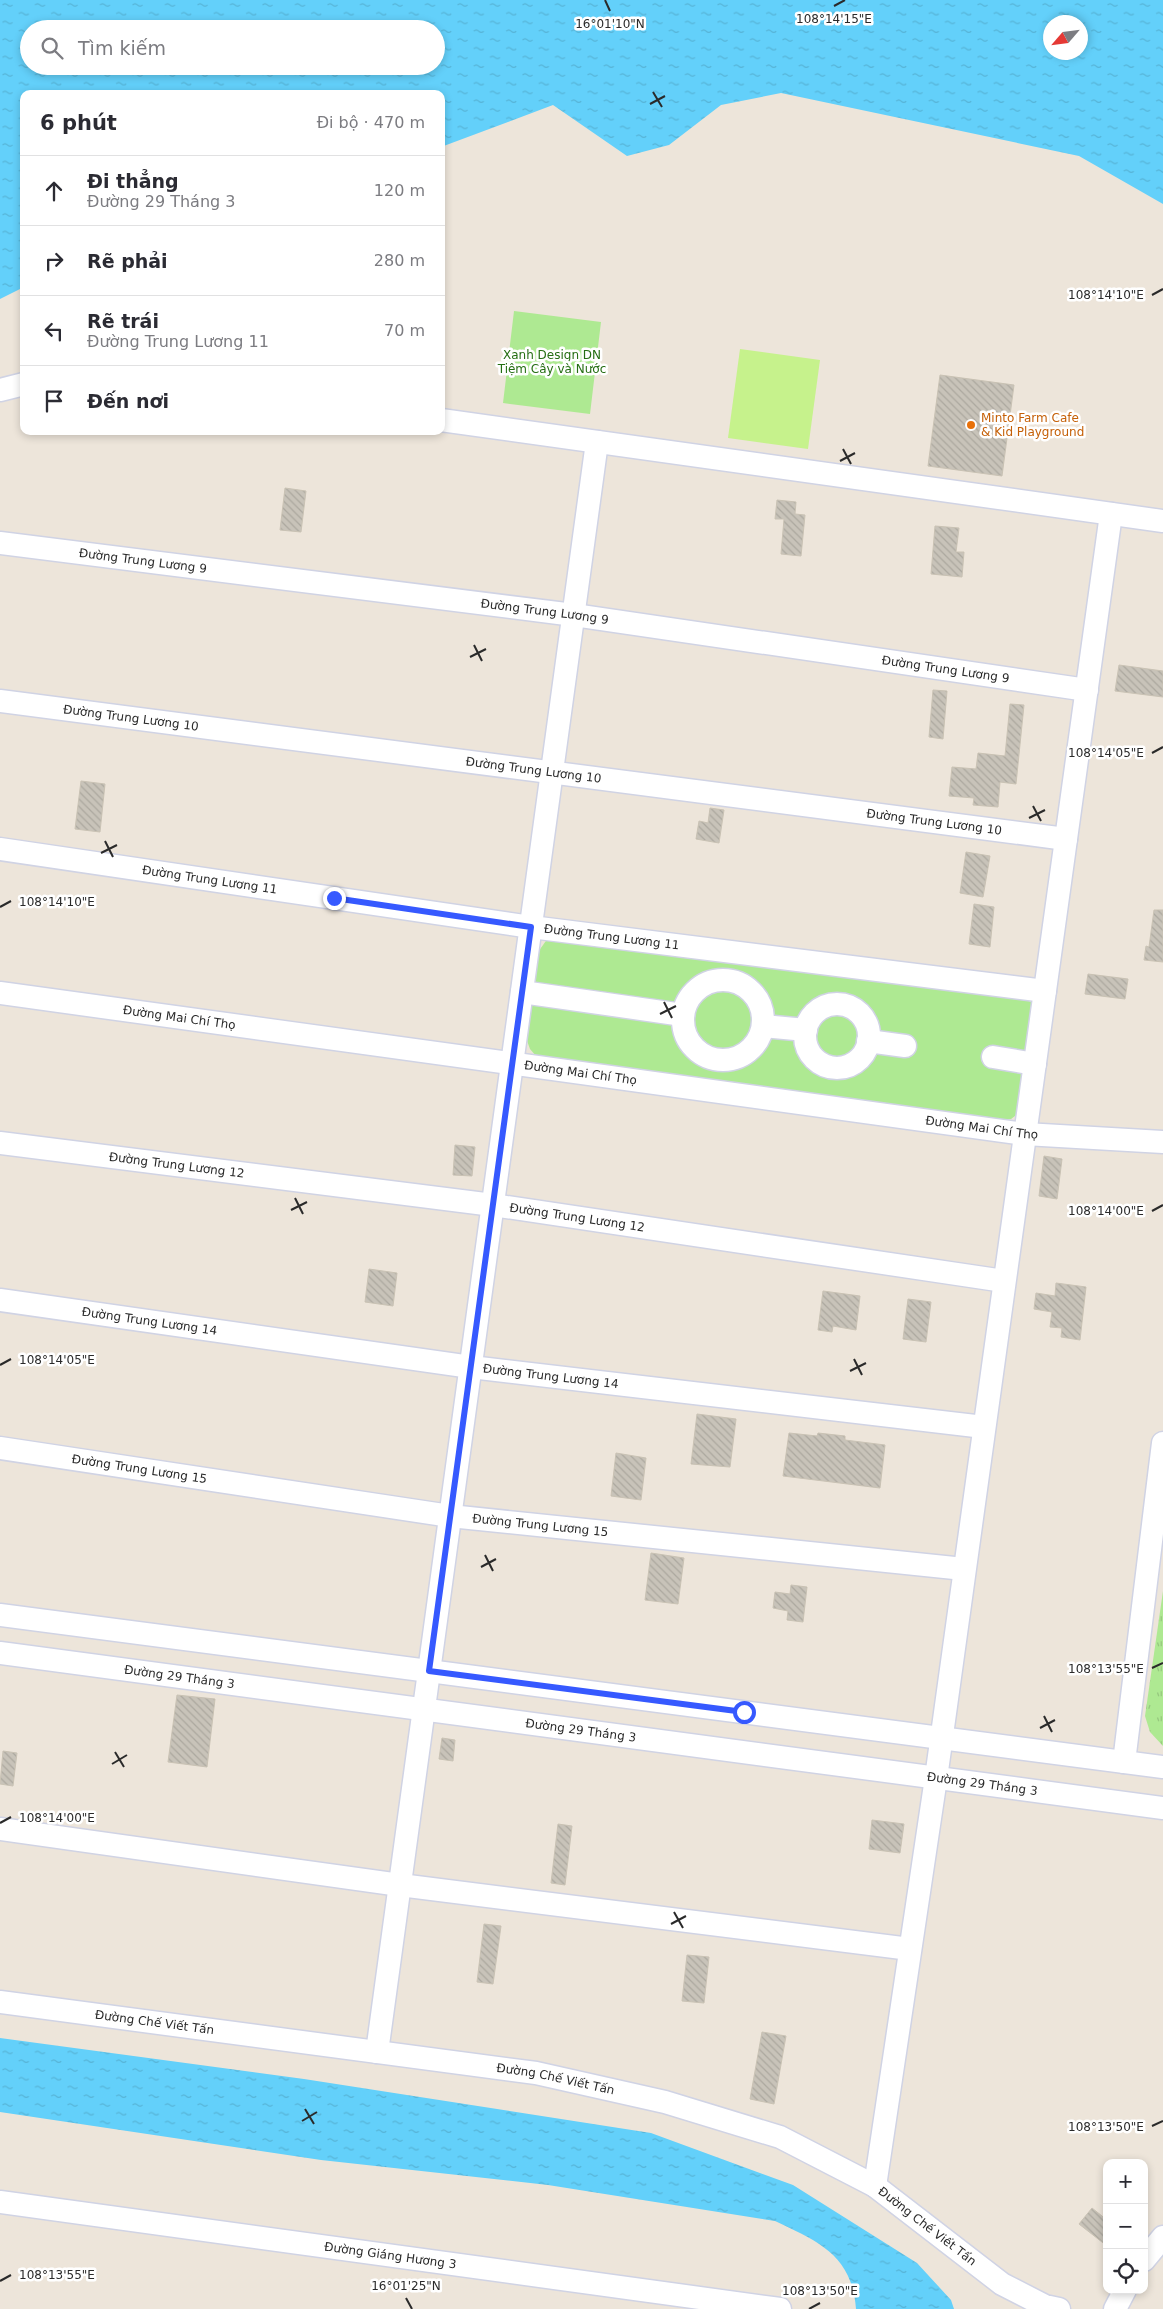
<!DOCTYPE html>
<html lang="vi">
<head>
<meta charset="utf-8">
<style>
	body { margin:0; font-family:"DejaVu Sans",sans-serif; background:#f7f7f7; color:#2b2b33 }
	.controls { position:absolute; right:15px; bottom:15px; display:grid; overflow:hidden; border-radius:10px; box-shadow:0 2px 8px #0003 }
	.controls button { width:45px; height:45px; display:grid; place-items:center; padding:0; border:0; border-bottom:1px solid #e1e1e2; background:#fff; color:#2b2b33; font:25px sans-serif }
	.compass { position:absolute; left:1043px; top:15px; width:45px; height:45px; border-radius:50%; background:#fff; box-shadow:0 2px 8px #0003; rotate:242deg }
	.stop { position:absolute; width:15px; height:15px; margin:-11px; border:4px solid #3659ff; border-radius:50%; background:#fff }
	.stop.end { background:#3659ff; border-color:#fff; box-shadow:0 1px 5px #0008 }
	.list { margin:0; padding:0; list-style:none }
	h2 { display:flex; justify-content:space-between; align-items:center; height:65px; margin:0; padding:0 20px; font-size:21px }
	h2 small { font-size:16px; font-weight:400; color:#7c7c81 }
	.list li { display:grid; grid-template-columns:32px 1fr auto; gap:15px; align-items:center; box-sizing:border-box; height:70px; padding:0 20px; border-top:1px solid #e1e1e2 }
	.list b { display:block; font-size:19px; white-space:nowrap }
	.list p { margin:0; font-size:16px; white-space:nowrap; color:#7c7c81 }
	.list em { font-size:16px; font-style:normal; color:#7c7c81 }
	.icon { flex:none; width:28px; height:28px; fill:none; stroke:currentColor; stroke-width:2; stroke-linecap:round; stroke-linejoin:round }
	.map { position:relative; flex:none; width:1163px; height:2309px; overflow:hidden }
	.search { position:absolute; background:#fff; box-shadow:0 2px 8px #0003; left:20px; top:20px; width:425px; height:55px; display:flex; align-items:center; gap:12px; box-sizing:border-box; padding:0 18px; border-radius:28px; color:#7c7c81; font-size:19px }
	.panel { position:absolute; background:#fff; box-shadow:0 2px 8px #0003; left:20px; top:90px; width:425px; height:345px; border-radius:10px }
	.map>svg:first-child { display:block }
	.grass { fill:url(#grass-tufts) }
	.park { fill:#aee992 }
	.pitch { fill:#c6f28c }
	.water { fill:url(#water-ripples); fill-rule:evenodd }
	.building { fill:url(#building-back-hatch); stroke:#c9c2b4 }
	.lines { fill:none; stroke-linecap:round; stroke-linejoin:round }
	.minor-casing { stroke:#d0d3e4; stroke-width:25 }
	.minor { stroke:#fff; stroke-width:22 }
	.route { stroke:#3659ff; stroke-width:6 }
	.ticks { fill:none; stroke:#2a2a2a; stroke-width:2 }
	.food-dot { fill:#e8710a; stroke:#fff; stroke-width:2 }
	.labels { text-anchor:middle; dominant-baseline:central; stroke-width:5; stroke-linejoin:round; paint-order:stroke }
	.park-label { font-size:12px; fill:#256e13; stroke:#fff }
	.food-label { font-size:12px; fill:#c56008; stroke:#fff; text-anchor:start }
	.street-label { font-size:12px; fill:#2a2a2a; stroke:#fff }
	.ticks-label { font-size:12px; text-anchor:middle; fill:#2a2a2a; stroke:#fff; stroke-width:5; stroke-linejoin:round; paint-order:stroke }
</style>
</head>
<body>
<div class="map">
<svg width="1163" height="2309" viewBox="0 0 1163 2309">
	<defs>
		<pattern id="grass-tufts" width="24" height="20" patternUnits="userSpaceOnUse" patternTransform="scale(1.25)"><rect width="24" height="20" fill="#aee992"/><path d="M3 7l-1-3M5 7V3M7 7l1-3M15 17l-1-3M17 17v-4M19 17l1-3" fill="none" stroke="#96c87e"/></pattern>
		<pattern id="water-ripples" width="26" height="14" patternUnits="userSpaceOnUse" patternTransform="scale(1.25)"><rect width="26" height="14" fill="#63d0fa"/><path d="M2 4q2-2 4 0t4 0M15 11q2-2 4 0t4 0" fill="none" stroke="#56b3d6"/></pattern>
		<pattern id="building-back-hatch" width="6" height="6" patternUnits="userSpaceOnUse" patternTransform="scale(1.25)"><rect width="6" height="6" fill="#c8c3b9"/><path d="M-1 5l2 2M0 0l6 6M5-1l2 2" fill="none" stroke="#aca89f"/></pattern>
	</defs>
	<rect width="100%" height="100%" fill="#ede5da"/>
	<path class="grass" d="M1163 1591V1746L1150 1732 1145 1716Z"/>
	<path class="park" d="M514 311 601 322 590 414 503 403Z
		M548 938 1016 995 1031 1002 1036 1015 1019 1113 1011 1119 1001 1120 536 1056 530 1049 526 1038 538 952Z"/>
	<path class="pitch" d="M740 349 820 360 808 449 728 438Z"/>
	<path class="water" d="M0 0H1163V204L1079 156 781 93 721 105 669 145 627 156 553 105 441 147V94H24V287L0 299ZM1050 22H1080V52H1050ZM29 29H436V66H29Z
		M0 2038 304 2079 651 2133 793 2185 917 2263 951 2300 954 2309H856C852 2255 819 2242 775 2221L548 2185 321 2160 0 2112Z"/>
	<path class="building" d="M940 375 1014 385 1002 476 928 466Z
		M285 488 306 491 301 532 280 530Z
		M777 500 796 502 795 514 805 515 801 556 781 554 784 519H775Z
		M935 526 959 528 956 552H964L962 577 931 574Z
		M1119 665 1163 671V697L1115 691Z
		M933 690 947 691 943 739 929 737Z
		M1010 704 1024 705 1016 784 1000 782 998 807 973 805 974 798 949 796 952 767 976 769 978 753 1005 756Z
		M81 781 105 784 100 832 75 829Z
		M710 808 724 810 719 843 696 839 699 821 708 823Z
		M966 852 990 856 983 897 960 893Z
		M974 904 994 907 990 947 969 944Z
		M1154 910H1163V962L1144 960 1146 946 1149 947Z
		M1088 974 1128 979 1125 999 1085 994Z
		M455 1145 475 1147 472 1176 453 1175Z
		M1044 1156 1062 1159 1057 1199 1039 1196Z
		M369 1269 397 1273 393 1306 365 1302Z
		M1056 1283 1086 1287 1080 1340 1061 1337 1062 1328 1050 1327 1052 1312 1034 1309 1036 1293 1055 1296Z
		M823 1291 860 1296 856 1330 833 1326 832 1332 818 1330Z
		M908 1299 931 1302 926 1342 903 1339Z
		M697 1414 736 1419 730 1467 691 1464Z
		M789 1433 817 1436 818 1433 845 1436V1440L885 1445 880 1488 783 1476Z
		M616 1453 646 1458 641 1500 611 1496Z
		M651 1553 684 1558 678 1604 645 1600Z
		M791 1585 807 1587 803 1622 787 1620 788 1611 773 1608 775 1592 790 1594Z
		M177 1695 215 1699 207 1767 168 1762Z
		M442 1738 455 1740 453 1761 439 1759Z
		M3 1751 17 1753 13 1786 0 1784Z
		M872 1820 904 1824 900 1853 869 1849Z
		M558 1824 572 1826 565 1885 551 1883Z
		M484 1924 501 1926 493 1984 477 1982Z
		M687 1955 709 1957 704 2003 682 2001Z
		M762 2032 786 2036 774 2104 750 2099Z
		M1092 2208 1107 2220V2246L1079 2224Z"/>
	<g class="lines">
		<g class="minor-casing">
			<g id="minor">
				<path d="M0 390 24 384"/>
				<path d="M441 420 1163 521"/>
				<path id="s1" d="M0 543 574 615 1087 690"/>
				<path id="s2" d="M0 701 1066 839"/>
				<path id="s3" d="M0 849 531 927 1045 991"/>
				<circle cx="723" cy="1020" r="40"/>
				<path d="M522 992 683 1015"/>
				<path id="s4" d="M0 993 1025 1134 1163 1142"/>
				<circle cx="837" cy="1036" r="32"/>
				<path d="M763 1026 806 1030"/>
				<path d="M868 1041 905 1046"/>
				<path d="M993 1057 1035 1064"/>
				<path id="s5" d="M0 1143 493 1205 1004 1281"/>
				<path id="s6" d="M0 1300 471 1367 984 1427"/>
				<path id="s7" d="M0 1448 450 1516 964 1569"/>
				<path d="M0 1615 1163 1767"/>
				<path id="s8" d="M0 1653 1163 1808"/>
				<path d="M1124 1762 1163 1443"/>
				<path d="M0 1829 400 1885 910 1949"/>
				<path id="s9" d="M0 2002 536 2073 665 2102 780 2137 875 2186 1002 2284 1045 2306 1059 2309"/>
				<path d="M377 2052 597 442"/>
				<path d="M875 2186 936 1778 1111 514"/>
				<path id="s10" d="M0 2202 780 2309"/>
				<path d="M1144 2260 1163 2237"/>
				<path d="M1115 2309 1125 2290"/>
			</g>
		</g>
		<use href="#minor" class="minor"/>
	</g>
	<g class="lines">
		<path class="route" d="M334 898 531 927 429 1671 744 1712"/>
	</g>
	<path class="ticks" d="M605 0 610 11M834 6 845 0M653 92 662 107M650 104 665 96M1152 295 1163 289M843 449 851 464M840 461 855 453M474 645 482 661M470 657 486 649M1152 753 1163 747M1033 806 1041 821M1029 818 1045 810M105 841 113 857M101 853 117 845M0 907 11 901M664 1002 672 1018M660 1014 676 1006M295 1198 303 1214M291 1210 307 1202M1152 1211 1163 1205M854 1359 862 1375M0 1365 11 1359M850 1371 866 1363M485 1555 493 1571M481 1567 496 1559M1152 1668 1163 1663M1044 1716 1052 1732M1040 1728 1055 1720M115 1752 124 1767M112 1764 127 1755M0 1823 11 1817M674 1912 683 1928M671 1924 686 1916M305 2109 314 2124M302 2121 317 2112M1152 2126 1163 2121M0 2281 11 2275M406 2298 412 2309M809 2309 820 2303"/>
	<circle class="food-dot" cx="971" cy="425" r="5"/>
	<g class="labels">
		<g class="park-label">
			<text x="552" y="355">Xanh Design DN<tspan x="552" dy="14">Tiệm Cây và Nước</tspan></text>
		</g>
		<g class="food-label">
			<text x="981" y="418">Minto Farm Cafe<tspan x="981" dy="14">&amp; Kid Playground</tspan></text>
		</g>
		<g class="street-label">
			<text stroke="none"><textPath href="#s1" startOffset="144">Đường Trung Lương 9</textPath></text>
			<text stroke="none"><textPath href="#s1" startOffset="549">Đường Trung Lương 9</textPath></text>
			<text stroke="none"><textPath href="#s1" startOffset="954">Đường Trung Lương 9</textPath></text>
			<text stroke="none"><textPath href="#s2" startOffset="132">Đường Trung Lương 10</textPath></text>
			<text stroke="none"><textPath href="#s2" startOffset="538">Đường Trung Lương 10</textPath></text>
			<text stroke="none"><textPath href="#s2" startOffset="942">Đường Trung Lương 10</textPath></text>
			<text stroke="none"><textPath href="#s3" startOffset="212">Đường Trung Lương 11</textPath></text>
			<text stroke="none"><textPath href="#s3" startOffset="618">Đường Trung Lương 11</textPath></text>
			<text stroke="none"><textPath href="#s4" startOffset="181">Đường Mai Chí Thọ</textPath></text>
			<text stroke="none"><textPath href="#s4" startOffset="586">Đường Mai Chí Thọ</textPath></text>
			<text stroke="none"><textPath href="#s4" startOffset="991">Đường Mai Chí Thọ</textPath></text>
			<text stroke="none"><textPath href="#s5" startOffset="178">Đường Trung Lương 12</textPath></text>
			<text stroke="none"><textPath href="#s5" startOffset="582">Đường Trung Lương 12</textPath></text>
			<text stroke="none"><textPath href="#s6" startOffset="151">Đường Trung Lương 14</textPath></text>
			<text stroke="none"><textPath href="#s6" startOffset="556">Đường Trung Lương 14</textPath></text>
			<text stroke="none"><textPath href="#s7" startOffset="141">Đường Trung Lương 15</textPath></text>
			<text stroke="none"><textPath href="#s7" startOffset="546">Đường Trung Lương 15</textPath></text>
			<text stroke="none"><textPath href="#s8" startOffset="181">Đường 29 Tháng 3</textPath></text>
			<text stroke="none"><textPath href="#s8" startOffset="586">Đường 29 Tháng 3</textPath></text>
			<text stroke="none"><textPath href="#s8" startOffset="991">Đường 29 Tháng 3</textPath></text>
			<text stroke="none"><textPath href="#s9" startOffset="156">Đường Chế Viết Tấn</textPath></text>
			<text stroke="none"><textPath href="#s9" startOffset="561">Đường Chế Viết Tấn</textPath></text>
			<text stroke="none"><textPath href="#s9" startOffset="966">Đường Chế Viết Tấn</textPath></text>
			<text stroke="none"><textPath href="#s10" startOffset="394">Đường Giáng Hương 3</textPath></text>
		</g>
	</g>
	<g class="ticks-label">
		<text x="834" y="23">108°14'15"E</text>
		<text x="610" y="28">16°01'10"N</text>
		<text x="1106" y="299">108°14'10"E</text>
		<text x="1106" y="757">108°14'05"E</text>
		<text x="57" y="906">108°14'10"E</text>
		<text x="1106" y="1215">108°14'00"E</text>
		<text x="57" y="1364">108°14'05"E</text>
		<text x="1106" y="1673">108°13'55"E</text>
		<text x="57" y="1822">108°14'00"E</text>
		<text x="1106" y="2131">108°13'50"E</text>
		<text x="57" y="2279">108°13'55"E</text>
		<text x="406" y="2290">16°01'25"N</text>
		<text x="820" y="2295">108°13'50"E</text>
	</g>
</svg>
<div class="controls">
<button>+</button>
<button>−</button>
<button><svg class="icon" aria-label="locate" viewBox="0 0 24 24"><circle cx="12" cy="12" r="6"/><path d="M12 2v4M12 18v4M2 12h4M18 12h4"/></svg></button>
</div>
<svg class="compass" viewBox="-18 -18 36 36"><path d="M0-13l5 13h-10z" fill="#e53935"/><path d="M0 13l5-13h-10z" fill="#7c7c81"/></svg>
<div class="stop" style="left:744px;top:1712px"></div>
<div class="stop end" style="left:334px;top:898px"></div>
<div class="search"><svg class="icon" aria-label="search" viewBox="0 0 24 24"><circle cx="10" cy="10" r="6"/><path d="M15 15l6 6"/></svg>Tìm kiếm</div>
<section class="panel">
<h2>6 phút<small>Đi bộ · 470 m</small></h2>
<ul class="list">
<li><svg class="icon" aria-label="ahead" viewBox="0 0 24 24"><path d="M12 20V5M6 11l6-6 6 6"/></svg><div><b>Đi thẳng</b><p>Đường 29 Tháng 3</p></div><em>120 m</em></li>
<li><svg class="icon" aria-label="right" viewBox="0 0 24 24"><path d="M7 20v-9h11M14 6l5 5-5 5"/></svg><div><b>Rẽ phải</b></div><em>280 m</em></li>
<li><svg class="icon" aria-label="left" viewBox="0 0 24 24"><path d="M17 20v-9H6M10 6l-5 5 5 5"/></svg><div><b>Rẽ trái</b><p>Đường Trung Lương 11</p></div><em>70 m</em></li>
<li><svg class="icon" aria-label="arrive" viewBox="0 0 24 24"><path d="M6 21V4h12l-3 4 3 4H6"/></svg><div><b>Đến nơi</b></div></li>
</ul>
</section>
</div>
</body>
</html>
